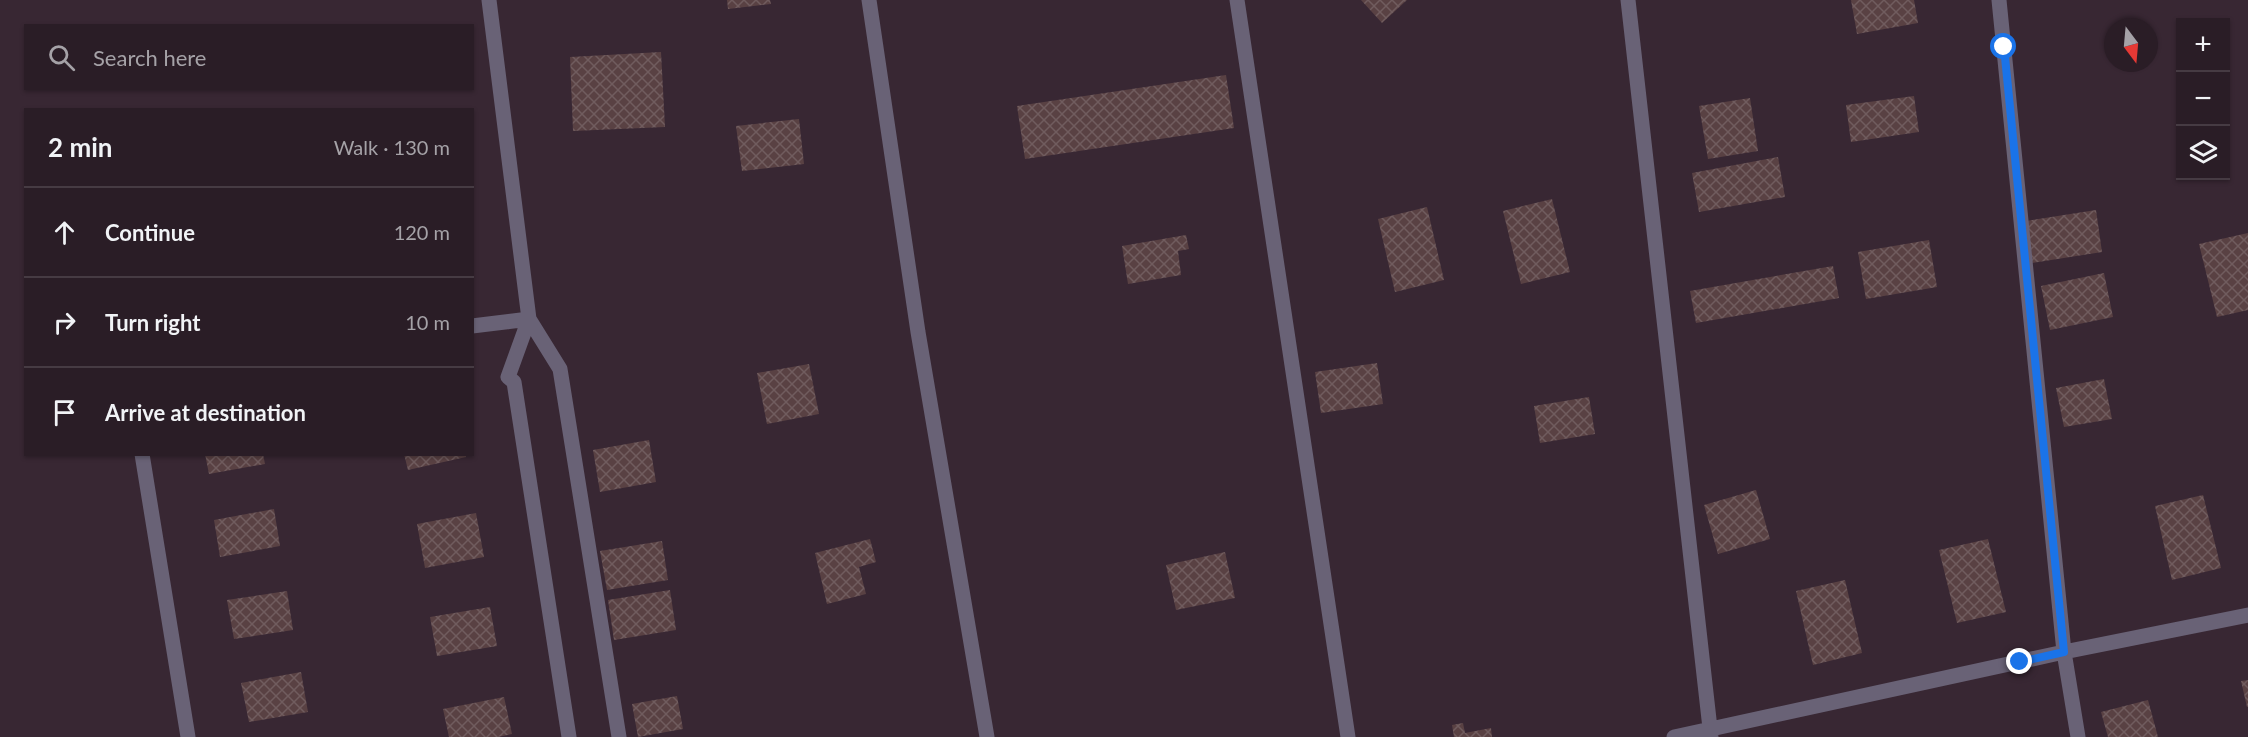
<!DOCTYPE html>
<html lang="en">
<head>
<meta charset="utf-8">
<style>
	body { margin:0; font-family:Lato,sans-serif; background:#362a32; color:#f1f3f6 }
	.controls { position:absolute; right:18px; top:18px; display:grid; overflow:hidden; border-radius:0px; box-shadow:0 2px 4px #0004 }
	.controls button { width:54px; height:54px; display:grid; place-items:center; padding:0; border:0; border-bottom:2px solid #463b43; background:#2a1d26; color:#f1f3f6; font:30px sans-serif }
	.compass { position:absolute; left:2104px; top:18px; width:54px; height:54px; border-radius:50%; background:#2a1d26; box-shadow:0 2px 4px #0004; rotate:164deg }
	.stop { position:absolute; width:18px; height:18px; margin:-14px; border:4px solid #1a73e8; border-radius:50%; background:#fff }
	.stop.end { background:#1a73e8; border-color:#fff; box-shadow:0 2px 6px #0008 }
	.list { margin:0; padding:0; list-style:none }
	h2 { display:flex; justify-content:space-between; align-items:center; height:78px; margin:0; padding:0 24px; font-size:26px }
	h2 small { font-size:20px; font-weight:400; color:#a5a2a7 }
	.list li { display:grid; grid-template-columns:39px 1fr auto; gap:18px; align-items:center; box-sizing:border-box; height:90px; padding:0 24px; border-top:2px solid #463b43 }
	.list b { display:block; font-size:22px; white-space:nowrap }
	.list em { font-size:20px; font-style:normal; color:#a5a2a7 }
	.icon { flex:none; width:33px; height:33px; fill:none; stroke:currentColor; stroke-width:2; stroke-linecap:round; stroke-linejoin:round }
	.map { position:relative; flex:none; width:2248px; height:737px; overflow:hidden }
	.search { position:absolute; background:#2a1d26; box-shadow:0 2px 4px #0004; left:24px; top:24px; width:450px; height:66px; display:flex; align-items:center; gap:15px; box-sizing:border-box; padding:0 21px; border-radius:0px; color:#a5a2a7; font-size:22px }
	.panel { position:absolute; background:#2a1d26; box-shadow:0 2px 4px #0004; left:24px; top:108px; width:450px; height:348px; border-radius:0px }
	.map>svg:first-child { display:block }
	.building { fill:url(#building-cross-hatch) }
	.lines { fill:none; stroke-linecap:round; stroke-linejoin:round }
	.minor { stroke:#696276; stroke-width:15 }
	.route { stroke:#1a73e8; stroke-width:8 }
</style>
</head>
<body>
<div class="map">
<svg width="2248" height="737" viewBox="0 0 2248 737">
	<defs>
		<pattern id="building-cross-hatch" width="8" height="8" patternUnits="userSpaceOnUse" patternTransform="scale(1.5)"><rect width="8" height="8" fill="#594143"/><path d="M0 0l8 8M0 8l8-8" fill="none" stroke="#705c5e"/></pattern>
	</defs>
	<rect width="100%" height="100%" fill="#382733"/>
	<path class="building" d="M727 0H770L771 4 728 9Z
		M1361 0H1407L1382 23Z
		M1851 0H1914L1918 23 1857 34Z
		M661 52 665 127 573 131 570 57Z
		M1226 75 1234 128 1025 159 1017 106Z
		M1914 96 1919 132 1851 142 1846 105Z
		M1750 98 1758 151 1708 159 1699 106Z
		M799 119 804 164 742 171 736 126Z
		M1778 157 1785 197 1699 212 1692 173Z
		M1552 199 1570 272 1521 284 1503 211Z
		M1427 207 1444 280 1395 292 1378 219Z
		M2096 210 2102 252 2032 263 2026 221Z
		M2248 233V310L2217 317 2199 244Z
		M1186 235 1189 249 1178 251 1181 275 1128 284 1122 246Z
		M1929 240 1937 287 1866 299 1858 252Z
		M1833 266 1839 298 1696 323 1690 291Z
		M2104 273 2113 317 2050 330 2041 286Z
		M1377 363 1383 404 1321 413 1315 372Z
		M809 364 819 414 767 424 757 373Z
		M2104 379 2112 419 2064 427 2056 388Z
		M1589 397 1595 434 1540 443 1534 406Z
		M649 440 656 482 600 492 593 450Z
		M205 454H263L265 464 209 474Z
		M404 454H466V457L408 470Z
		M1756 490 1770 539 1718 554 1704 505Z
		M2203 495 2221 568 2172 580 2155 506Z
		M274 509 280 546 220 557 214 520Z
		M476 513 484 557 425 568 417 524Z
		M870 539 876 562 859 567 866 594 827 604 815 553Z
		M1988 539 2006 612 1957 623 1939 550Z
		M662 541 668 580 607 590 600 551Z
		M1225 552 1235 598 1176 610 1166 565Z
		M1845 580 1862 653 1813 665 1796 591Z
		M670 590 676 630 614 640 608 600Z
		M287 591 293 630 234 639 227 600Z
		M490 607 497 646 437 656 430 617Z
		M301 672 308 712 249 722 241 683Z
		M2248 680V707H2247L2241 681Z
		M677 696 683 729 638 737 632 704Z
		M504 697 512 734 498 737H449L443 709Z
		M2148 700 2158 737H2108L2101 712Z
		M1463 723 1465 733 1491 728 1492 737H1454L1452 725Z"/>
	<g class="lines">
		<path class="minor" d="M489 0 529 319 560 369 619 737
			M869 0 918 332 987 737
			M1237 0 1348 737
			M1628 0 1711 737
			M1999 0 2064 652 2078 737
			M529 319 508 377 514 382 569 737
			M472 326 529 319
			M142 454 188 737
			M1674 737 2064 652 2248 615"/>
	</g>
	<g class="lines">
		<path class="route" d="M2004 47 2064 652 2020 662"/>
	</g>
</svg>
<div class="controls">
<button>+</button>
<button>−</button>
<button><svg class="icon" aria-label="layers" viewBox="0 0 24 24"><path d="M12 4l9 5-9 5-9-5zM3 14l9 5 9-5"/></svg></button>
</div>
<svg class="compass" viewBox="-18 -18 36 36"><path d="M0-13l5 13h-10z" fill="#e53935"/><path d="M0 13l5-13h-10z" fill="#a5a2a7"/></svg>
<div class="stop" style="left:2004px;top:47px"></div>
<div class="stop end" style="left:2020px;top:662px"></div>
<div class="search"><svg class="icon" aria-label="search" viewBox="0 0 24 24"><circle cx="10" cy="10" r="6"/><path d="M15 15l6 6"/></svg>Search here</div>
<section class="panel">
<h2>2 min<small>Walk · 130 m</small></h2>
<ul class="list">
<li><svg class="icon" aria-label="ahead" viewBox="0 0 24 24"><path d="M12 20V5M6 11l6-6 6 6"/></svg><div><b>Continue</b></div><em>120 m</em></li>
<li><svg class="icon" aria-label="right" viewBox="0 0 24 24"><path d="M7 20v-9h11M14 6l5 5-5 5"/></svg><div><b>Turn right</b></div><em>10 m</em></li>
<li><svg class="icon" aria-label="arrive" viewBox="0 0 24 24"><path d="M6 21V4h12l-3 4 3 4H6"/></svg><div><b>Arrive at destination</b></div></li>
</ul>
</section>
</div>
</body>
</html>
